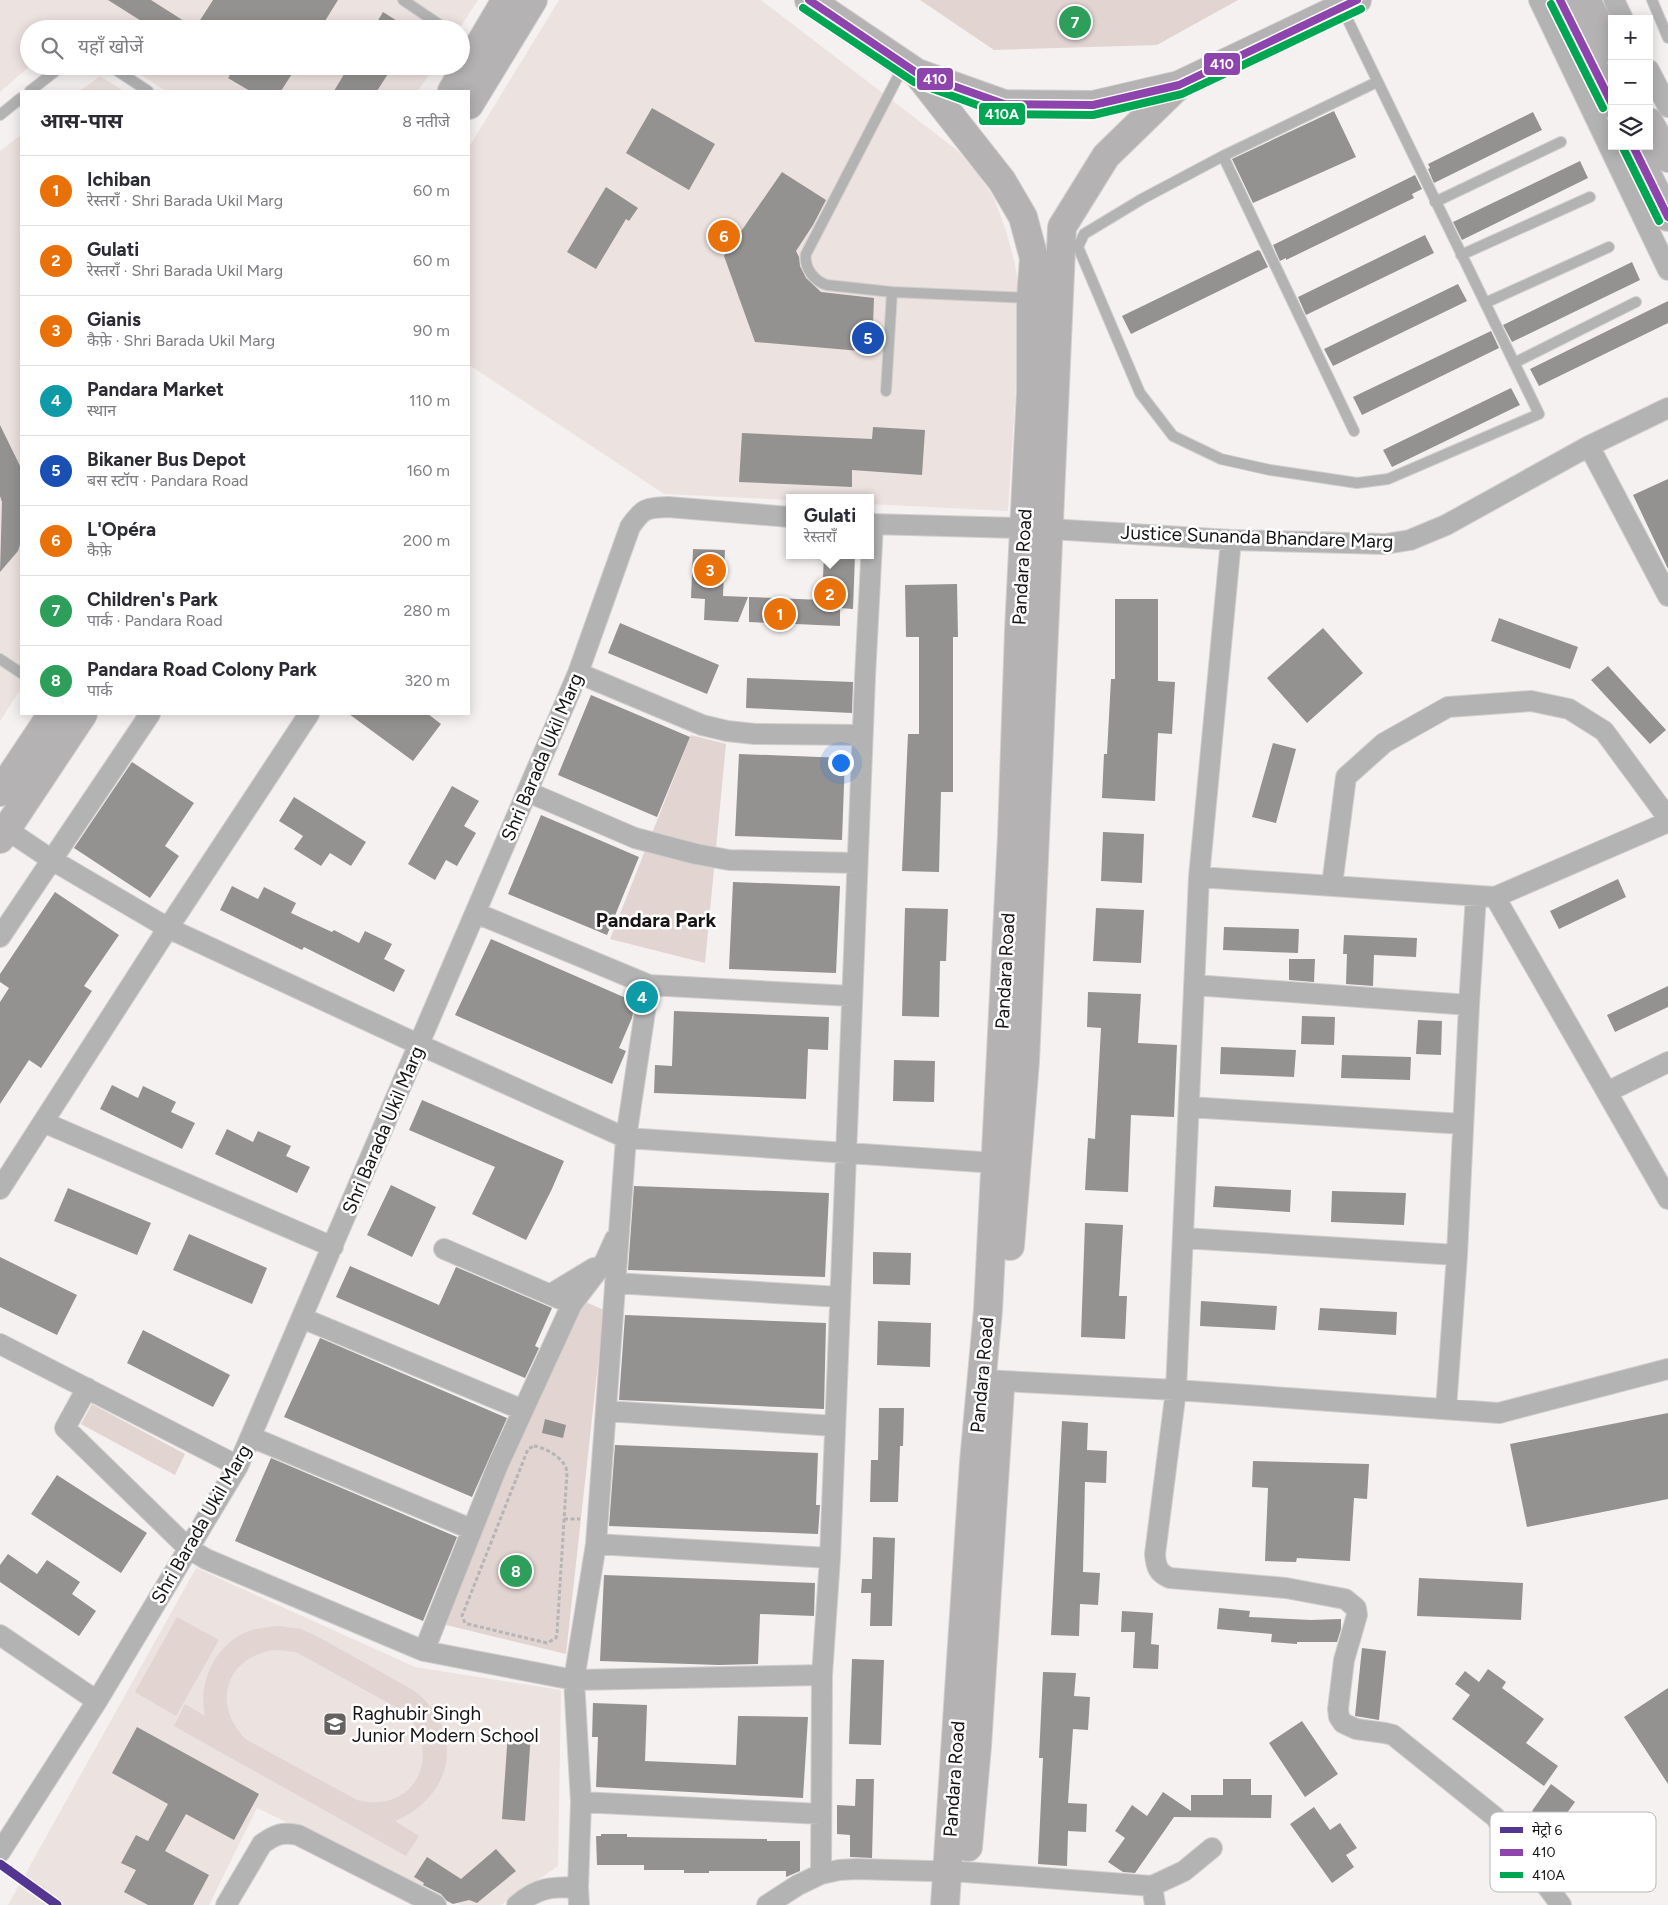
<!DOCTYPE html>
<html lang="hi">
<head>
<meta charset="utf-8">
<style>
	body { margin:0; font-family:Figtree,"Noto Sans Devanagari",sans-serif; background:#f2f2f3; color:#2b2b33 }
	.controls { position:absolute; right:15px; top:15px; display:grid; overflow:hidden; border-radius:0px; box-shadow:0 2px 12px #0003 }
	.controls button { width:45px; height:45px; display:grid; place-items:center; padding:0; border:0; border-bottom:1px solid #e1e1e2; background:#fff; color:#2b2b33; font:25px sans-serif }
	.you { position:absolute; left:840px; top:762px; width:18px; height:18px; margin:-12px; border:4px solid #fff; border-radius:50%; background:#1a73e8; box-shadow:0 0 0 8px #1a73e833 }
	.badge { display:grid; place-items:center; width:32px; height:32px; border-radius:50%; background:#7c3aed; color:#fff; font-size:16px; font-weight:700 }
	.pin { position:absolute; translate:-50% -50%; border:2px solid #fff; box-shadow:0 1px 5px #0006 }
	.popup { position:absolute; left:786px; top:494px; width:88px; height:65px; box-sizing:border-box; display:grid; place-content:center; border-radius:0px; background:#fff; filter:drop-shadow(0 1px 4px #0005); font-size:16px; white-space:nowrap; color:#7c7c81 }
	.popup b { font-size:19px; color:#2b2b33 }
	.popup::after { content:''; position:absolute; left:50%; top:100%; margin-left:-10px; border:10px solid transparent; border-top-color:#fff }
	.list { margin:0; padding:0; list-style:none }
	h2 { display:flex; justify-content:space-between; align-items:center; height:65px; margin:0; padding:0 20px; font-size:21px }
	h2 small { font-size:16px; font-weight:400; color:#7c7c81 }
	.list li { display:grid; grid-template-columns:32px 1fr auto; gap:15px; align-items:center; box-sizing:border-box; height:70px; padding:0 20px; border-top:1px solid #e1e1e2 }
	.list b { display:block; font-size:19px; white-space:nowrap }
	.list p { margin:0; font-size:16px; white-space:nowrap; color:#7c7c81 }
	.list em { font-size:16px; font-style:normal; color:#7c7c81 }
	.icon { flex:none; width:28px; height:28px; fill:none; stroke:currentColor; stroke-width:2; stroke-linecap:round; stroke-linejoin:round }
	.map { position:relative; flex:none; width:1668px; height:1905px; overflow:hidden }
	.search { position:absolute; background:#fff; box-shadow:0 2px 12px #0003; left:20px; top:20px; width:450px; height:55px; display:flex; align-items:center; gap:12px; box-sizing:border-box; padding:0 18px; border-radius:28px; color:#7c7c81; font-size:19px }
	.panel { position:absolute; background:#fff; box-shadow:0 2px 12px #0003; left:20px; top:90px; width:450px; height:625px; border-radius:0px }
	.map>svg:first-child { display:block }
	.built { fill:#ece2e0 }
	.green { fill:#e2d4d1; fill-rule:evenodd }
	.building { fill:#949191 }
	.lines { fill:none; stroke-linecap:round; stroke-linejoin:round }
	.service-casing { stroke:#d1cece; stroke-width:12 }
	.minor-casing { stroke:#d1cece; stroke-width:22 }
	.secondary-casing { stroke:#d1cece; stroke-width:30 }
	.path { stroke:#b5b5b5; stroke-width:3; stroke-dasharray:4 2.5; stroke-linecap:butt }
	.service { stroke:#b4b3b4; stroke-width:10 }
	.minor { stroke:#b4b3b4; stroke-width:20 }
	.secondary { stroke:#b4b2b3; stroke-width:28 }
	.bus-1-casing { stroke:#fff; stroke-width:11 }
	.bus-2-casing { stroke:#fff; stroke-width:11 }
	.bus-1 { stroke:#8e44ad; stroke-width:8 }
	.bus-2 { stroke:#00a651; stroke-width:8 }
	.metro-1-casing { stroke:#fff; stroke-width:12 }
	.metro-1 { stroke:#553592; stroke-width:9 }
	.labels { text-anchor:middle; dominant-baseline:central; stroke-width:5; stroke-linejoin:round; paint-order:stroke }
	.street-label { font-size:19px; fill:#171414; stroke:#fff }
	.poi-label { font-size:19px; fill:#171414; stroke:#fff; text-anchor:start }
	.neighbourhood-label { font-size:20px; font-weight:bold; fill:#171414; stroke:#fff }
	.key { fill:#fff; stroke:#b9b8b8; stroke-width:1 }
	.key-label { font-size:14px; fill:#171414 }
	.line-badge { stroke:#fff; stroke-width:2 }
	.badge-label { font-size:14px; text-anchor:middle; font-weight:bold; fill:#fff }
</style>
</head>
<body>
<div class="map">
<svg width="1668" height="1905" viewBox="0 0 1668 1905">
	<rect width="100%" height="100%" fill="#f5f1f1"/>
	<path class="built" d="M0 0H478L459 29H29L30 66 0 92Z
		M559 0H761L957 150 978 174 994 198 1006 231 1015 264 1019 290 1020 321 1008 511 870 504V498H790V500L664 494 469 365V147Z
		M127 66H435L418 91H166Z
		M100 76 124 91H80Z
		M21 135V689L0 721V151Z
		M196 1568 415 1667 561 1690 558 1866 501 1905H461L257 1808 209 1905H8Z"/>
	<path class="green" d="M920 0H1238L1157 45 994 50Z
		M691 735 726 744 705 963 610 939Z
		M581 1300 604 1310 566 1654 438 1623Z
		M92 1404 185 1454 175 1475 81 1424Z
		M177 1617 219 1640 176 1716 135 1692Z
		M279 1626 301 1629 322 1639 413 1690C466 1729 455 1796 395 1821L419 1836 406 1856 174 1726 185 1704 205 1716C198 1684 213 1648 244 1633 255 1628 267 1627 279 1626ZM276 1650 296 1652 403 1711C445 1752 416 1815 357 1800L247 1740C210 1706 226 1655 276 1650Z"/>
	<path class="building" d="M108 0H151L195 28 213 0H338L320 29H154Z
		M383 12 410 29H373Z
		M215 66H297L281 91H250L228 78 230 76Z
		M349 66H393L377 91H334Z
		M652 108 715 144 689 190 626 153Z
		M1334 111 1356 157 1253 203 1232 159Z
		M1533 112 1542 130 1434 183 1428 169 1430 168 1428 164Z
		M1580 161 1588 178 1462 240 1453 222Z
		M782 172 826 200 813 225 796 251 799 257 800 266 806 278 821 292 874 298 872 352 755 342 724 256Z
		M1415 175 1422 189 1412 194 1414 198 1286 260V258L1280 261 1273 245Z
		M606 187 638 208 629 221 626 219 596 269 567 252Z
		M1425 235 1434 253 1306 315 1298 297Z
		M1258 250 1260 251 1268 267 1131 334 1122 316Z
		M1632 262 1640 280 1512 342 1503 325Z
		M1458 284 1467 301 1333 366 1324 349Z
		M1668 301V323L1539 386 1530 369Z
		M1491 331 1499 348 1362 415 1353 397Z
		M1511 388 1520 405 1392 467 1383 450Z
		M0 425 21 468V542L18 551 0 572 2 502 0 496Z
		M873 427 925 430 922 475 852 470V487L739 482 742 433 872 439Z
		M1668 479V569L1633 495Z
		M693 549 725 550 723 596 748 597 738 622 704 620 705 599 691 598Z
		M824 555H855L853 609 840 608V626L749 622V597L822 600Z
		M957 584 958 637H953V792H941L939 872 902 871 908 734H919V637H906L905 585Z
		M1115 599H1158V681L1175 682 1172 734 1158 733 1155 801 1102 798 1104 754H1107L1111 679H1115Z
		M1499 618 1578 647 1570 669 1491 641Z
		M620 623 719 665 707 694 608 653Z
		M1323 628 1363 673 1307 723 1267 678Z
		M1608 666 1666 730 1650 744 1591 680Z
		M747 678 853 682 852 713 746 708Z
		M591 695 690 737 657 817 558 775Z
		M349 714H428L441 724 413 761Z
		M1273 743 1296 749 1276 823 1252 817Z
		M739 754 845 758 842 840 735 836Z
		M132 762 194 803 165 846 179 856 150 898 74 848Z
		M452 786 479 801 464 826 476 833 457 866 446 860 435 880 408 864Z
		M294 797 366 842 351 866 330 853 321 866 294 849 303 836 279 821Z
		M541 815 639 857 607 935 508 894Z
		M1103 832 1144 834 1142 883 1101 881Z
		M1618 879 1626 897 1559 929 1550 911Z
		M733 882 840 886 836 973 729 969Z
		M232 886 258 899 264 887 296 903 291 913 332 932 334 930 359 943 365 931 392 944 384 959 405 970 394 992 304 947 302 950 220 910Z
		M55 892 119 935 84 986 92 991 41 1068 29 1060 0 1104V1002L9 988 0 982V974Z
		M905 908 948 909 946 961H940L939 1017 902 1016Z
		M1096 908 1144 910 1141 963 1093 961Z
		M1224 927 1299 929 1298 953 1223 950Z
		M1344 935 1417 938 1416 957 1374 955 1373 986 1346 984 1347 954H1343Z
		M491 939 635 1002 632 1018 619 1048 626 1051 612 1084 455 1015Z
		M1289 959H1315L1314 982 1289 980Z
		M1668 986V1007L1615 1032 1607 1015Z
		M1088 992 1141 994 1138 1043 1177 1045 1174 1117 1131 1115 1128 1192 1085 1190 1088 1138 1095 1139 1101 1028 1087 1027Z
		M674 1011 829 1017 828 1050 808 1049 806 1099 654 1093 655 1065 672 1066Z
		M1302 1016 1335 1017 1334 1045 1301 1044Z
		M1418 1020 1442 1021 1441 1055 1416 1054Z
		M1221 1047 1296 1050 1294 1077 1220 1074Z
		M1342 1055 1411 1057 1410 1080 1341 1078Z
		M894 1060 935 1061 934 1102 893 1101Z
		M112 1085 138 1098 143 1086 176 1102 171 1112 195 1123 182 1149 100 1109Z
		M422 1100 564 1161 551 1191 526 1240 472 1214 495 1167 409 1130Z
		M227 1129 253 1142 258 1131 291 1146 286 1156 310 1167 297 1193 215 1154Z
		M391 1185 436 1207 412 1257 367 1235Z
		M634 1186 829 1193 825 1277 628 1270Z
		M1215 1186 1291 1190 1290 1212 1213 1207Z
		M68 1188 151 1223 137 1255 54 1221Z
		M1332 1191 1406 1193 1404 1225 1331 1222Z
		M1085 1223 1123 1225 1119 1296H1127L1125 1339 1081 1337Z
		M189 1234 267 1268 252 1304 173 1270Z
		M873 1252 911 1253 910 1285 873 1284Z
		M0 1257 77 1295 57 1335 0 1307Z
		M350 1266 439 1305 456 1267 552 1308 535 1346 539 1348 525 1378 336 1297Z
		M1201 1301 1277 1306 1275 1330 1200 1326Z
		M1320 1308 1397 1312 1396 1335 1318 1330Z
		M625 1315 826 1323 824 1409 619 1400Z
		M878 1321 931 1323 930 1367 877 1365Z
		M143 1330 230 1375 213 1407 127 1363Z
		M320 1338 507 1418 472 1497 284 1417Z
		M879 1408H904L903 1446H900L898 1502H870L871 1460H878Z
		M1668 1413V1499L1527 1527 1510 1444Z
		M545 1419 566 1425 563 1438 542 1433Z
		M1062 1421 1088 1423 1087 1450 1107 1451 1106 1483 1085 1482 1083 1572 1100 1573 1098 1605 1080 1604 1079 1636 1051 1635Z
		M615 1445 818 1453 816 1505H820L818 1534 609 1526Z
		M271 1458 457 1537 423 1621 235 1541Z
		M1253 1461 1369 1464 1367 1499 1354 1498 1350 1561 1297 1558 1296 1562 1265 1561 1268 1488 1252 1487Z
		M57 1475 147 1533 121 1573 31 1514Z
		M873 1537 895 1538 892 1626H870L871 1593H861L862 1579H872Z
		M8 1554 37 1574 47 1560 80 1582 72 1594 96 1611 79 1636 0 1582V1565Z
		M604 1575 815 1583 814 1616 760 1614 758 1664 719 1665 600 1661Z
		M1419 1578 1523 1583 1521 1620 1417 1616Z
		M1219 1608 1250 1611 1249 1617 1311 1620 1341 1619V1629L1337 1642H1297V1644L1271 1642 1272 1634 1217 1629Z
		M1122 1611 1153 1613 1151 1644 1159 1645 1158 1669 1133 1668 1135 1632H1121Z
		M1362 1648 1386 1651 1379 1720 1355 1716Z
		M852 1659 884 1660 881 1745 849 1744Z
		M1488 1669 1506 1682 1502 1688 1544 1719 1526 1743 1558 1766 1544 1786 1452 1719 1470 1695 1455 1684 1465 1671 1479 1682Z
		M1043 1672 1076 1673 1074 1696 1090 1697 1088 1730 1073 1729 1068 1803 1087 1804 1086 1832 1068 1831 1067 1866 1038 1864 1043 1758H1039Z
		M1668 1688V1784L1624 1717Z
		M593 1703 647 1705 645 1761 736 1765 738 1716 808 1717 803 1798 596 1787 598 1737H592Z
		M1302 1721 1338 1774 1305 1797 1269 1743Z
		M137 1727 259 1794 234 1840 186 1814 165 1851 209 1875 193 1905H148L124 1892 136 1870 121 1863 136 1835 148 1841 168 1804 112 1773Z
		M508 1732 531 1733 525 1821 502 1819Z
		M856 1779H874L872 1858 850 1857V1835L837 1834V1805L855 1806Z
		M1223 1779H1251V1795H1272L1271 1818 1174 1817 1135 1873 1123 1872 1108 1862 1125 1838 1115 1831 1132 1805 1147 1816 1163 1792 1191 1811V1795H1223Z
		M1551 1784 1575 1802 1556 1828 1532 1811Z
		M1314 1807 1330 1830 1340 1823 1357 1848 1346 1855 1354 1867 1332 1883 1290 1824Z
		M601 1834H627V1837L767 1839V1841H800V1871L786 1877V1871H709V1873H684V1870H644V1865H597L596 1836H601Z
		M496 1849 516 1871 477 1903 469 1900 453 1904 447 1901 441 1894 423 1885 424 1883 414 1877 427 1857 461 1879Z"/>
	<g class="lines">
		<g class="service-casing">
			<path id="service" d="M403 0 446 29
				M1652 0 1668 38
				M1342 8 1539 414 1388 479 1357 483 1270 470 1221 459 1173 436 1140 393 1078 247 1084 234 1142 199 1223 156 1377 82
				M904 65 806 254C804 268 814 281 827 285L892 292 1031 298
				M110 66 148 91
				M30 91 62 66
				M0 115 21 98
				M1223 156 1354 431
				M1435 202 1561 142
				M1461 255 1590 197
				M1485 303 1609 247
				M1514 363 1636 302
				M886 391 892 292
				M0 659 21 673"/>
		</g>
		<g class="minor-casing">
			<path id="minor" d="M1539 0 1668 270
				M1614 0 1623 19
				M1649 70 1668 107
				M1589 446 1668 596
				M870 524 1050 529 1231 540 1385 544 1410 540 1446 525 1589 446 1668 408
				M873 524 865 677 830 1558 822 1675 821 1874 839 1870 856 1869 965 1872 1152 1886 1184 1871 1212 1848
				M1231 540 1199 877 1176 1390 1155 1554C1156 1567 1158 1573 1170 1578L1286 1588 1345 1599 1356 1608 1357 1615 1344 1660 1338 1709 1339 1717 1343 1723 1356 1729 1385 1733 1393 1735 1495 1817 1561 1905
				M578 673 702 725 727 731 755 734 862 735
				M528 792 635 838 696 854 729 860 857 863
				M6 829 52 860 168 928 420 1045 626 1138 996 1163
				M1199 877 1495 897 1668 822
				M1332 885 1346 777 1384 743 1448 707 1531 701 1569 709 1604 731 1668 818
				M1495 897 1668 1199
				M476 913 649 985 851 996
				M0 937 150 714
				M1194 985 1469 1005
				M1607 1092 1668 1062
				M1189 1107 1463 1124
				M43 1122 333 1247
				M0 1189 168 928 309 714
				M1183 1238 1457 1255
				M444 1249 572 1304
				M615 1283 840 1297
				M551 1294 594 1268
				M302 1318 523 1410
				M0 1344 238 1466
				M984 1380 1176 1390 1499 1413 1668 1369
				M87 1388 65 1428 188 1548 206 1559 424 1651 574 1680 822 1675
				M1446 1409 1457 1255 1469 1005 1476 896
				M606 1411 835 1426
				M251 1437 471 1529
				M596 1544 830 1558
				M0 1635 97 1701
				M424 1651 498 1465 572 1304 605 1261 615 1239
				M581 1802 821 1814
				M0 1852 97 1701 238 1466 578 673 630 527C643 508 646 508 668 507L790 517
				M1152 1886 1155 1905
				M226 1905 262 1844C276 1834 282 1832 298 1835L436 1905
				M517 1905C538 1887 551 1887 578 1887
				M579 1905 578 1887 581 1802 574 1680 596 1544 626 1138 649 985
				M767 1905 798 1885 821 1874"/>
		</g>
		<g class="secondary-casing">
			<path id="secondary" d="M809 0 917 73 1004 104 1093 105 1179 85 1357 0
				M1560 0 1612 104
				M1586 0 1612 49
				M917 73 1002 181 1023 217 1034 258 1031 298V391L1019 631 1012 836 988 1310 974 1462 945 1905
				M452 91 506 0
				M469 105 533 0
				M1649 122 1668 158
				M1633 146 1668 217
				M0 792 52 714
				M0 839 83 714
				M1010 1246 1025 1061 1062 227 1106 156 1179 85
				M968 1847 977 1746 1000 1389"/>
		</g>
		<path class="path" d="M534 1446C546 1448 565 1458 567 1472L557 1633 556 1638 547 1643 468 1624 465 1623 462 1616 528 1449Z
			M564 1519H580"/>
		<use href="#service" class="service"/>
		<use href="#minor" class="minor"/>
		<use href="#secondary" class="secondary"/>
		<g class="bus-1-casing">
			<path id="bus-1" d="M809 0 917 73 1004 104 1093 105 1179 85 1357 0
				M1560 0 1612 104
				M1633 146 1668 217"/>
		</g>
		<g class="bus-2-casing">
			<path id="bus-2" d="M1551 4 1603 108
				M803 8 914 82 1002 114 1093 115 1182 94 1361 9
				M1624 150 1659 221"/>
		</g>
		<use href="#bus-1" class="bus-1"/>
		<use href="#bus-2" class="bus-2"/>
		<g class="metro-1-casing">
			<path id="metro-1" d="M0 1864 57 1905"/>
		</g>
		<use href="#metro-1" class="metro-1"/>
	</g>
	<defs>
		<g id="school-square" transform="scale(1.25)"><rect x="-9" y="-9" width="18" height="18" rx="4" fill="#656161" stroke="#fff"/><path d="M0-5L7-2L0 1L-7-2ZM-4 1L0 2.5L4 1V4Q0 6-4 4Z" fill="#fff"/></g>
	</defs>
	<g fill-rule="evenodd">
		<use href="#school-square" x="335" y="1724"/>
	</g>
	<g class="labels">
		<g class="street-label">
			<text transform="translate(1257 537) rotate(2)">Justice Sunanda Bhandare Marg</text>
			<text transform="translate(1022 567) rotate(-87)">Pandara Road</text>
			<text transform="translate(542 757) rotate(-67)">Shri Barada Ukil Marg</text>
			<text transform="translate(1005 971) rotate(-87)">Pandara Road</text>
			<text transform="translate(383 1130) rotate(-67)">Shri Barada Ukil Marg</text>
			<text transform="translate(982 1375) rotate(-85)">Pandara Road</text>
			<text transform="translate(201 1524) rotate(-60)">Shri Barada Ukil Marg</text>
			<text transform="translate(954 1779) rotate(-86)">Pandara Road</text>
		</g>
		<g class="poi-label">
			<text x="352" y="1713">Raghubir Singh<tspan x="352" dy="22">Junior Modern School</tspan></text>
		</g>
		<g class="neighbourhood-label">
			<text x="656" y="920">Pandara Park</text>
		</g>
	</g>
	<rect x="1490" y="1812" width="166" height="80" rx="8" class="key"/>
	<rect x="1500" y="1827" width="23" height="6" fill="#553592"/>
	<rect x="1500" y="1849" width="23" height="7" fill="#8e44ad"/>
	<rect x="1500" y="1872" width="23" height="6" fill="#00a651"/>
	<g class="key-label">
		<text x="1532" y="1835">मेट्रो 6</text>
		<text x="1532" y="1857">410</text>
		<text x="1532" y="1880">410A</text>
	</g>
	<g class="line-badge">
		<rect x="1203" y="52" width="38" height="24" rx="5" fill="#8e44ad"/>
		<rect x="916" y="67" width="38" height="24" rx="5" fill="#8e44ad"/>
		<rect x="978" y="102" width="48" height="24" rx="5" fill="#00a651"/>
	</g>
	<g class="badge-label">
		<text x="1222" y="69">410</text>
		<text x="935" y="84">410</text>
		<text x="1002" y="119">410A</text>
	</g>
</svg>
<div class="controls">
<button>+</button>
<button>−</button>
<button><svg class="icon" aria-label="layers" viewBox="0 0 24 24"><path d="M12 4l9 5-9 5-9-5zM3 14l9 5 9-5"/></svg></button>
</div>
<div class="you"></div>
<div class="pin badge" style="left:780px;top:614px;background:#e8710a">1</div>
<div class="pin badge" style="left:830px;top:594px;background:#e8710a">2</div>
<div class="popup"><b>Gulati</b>रेस्तराँ</div>
<div class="pin badge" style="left:710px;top:570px;background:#e8710a">3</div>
<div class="pin badge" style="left:642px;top:997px;background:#0f9aa8">4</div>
<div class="pin badge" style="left:868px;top:338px;background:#1a4fb4">5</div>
<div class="pin badge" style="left:724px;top:236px;background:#e8710a">6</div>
<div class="pin badge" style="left:1075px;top:22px;background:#2e9e5b">7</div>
<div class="pin badge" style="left:516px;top:1571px;background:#2e9e5b">8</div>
<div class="search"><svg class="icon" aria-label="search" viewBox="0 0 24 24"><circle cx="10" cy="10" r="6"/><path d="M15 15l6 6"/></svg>यहाँ खोजें</div>
<section class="panel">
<h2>आस-पास<small>8 नतीजे</small></h2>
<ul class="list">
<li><span class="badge" style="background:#e8710a">1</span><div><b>Ichiban</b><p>रेस्तराँ · Shri Barada Ukil Marg</p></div><em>60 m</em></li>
<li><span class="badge" style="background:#e8710a">2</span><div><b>Gulati</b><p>रेस्तराँ · Shri Barada Ukil Marg</p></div><em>60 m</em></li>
<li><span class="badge" style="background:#e8710a">3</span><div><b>Gianis</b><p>कैफ़े · Shri Barada Ukil Marg</p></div><em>90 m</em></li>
<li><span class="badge" style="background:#0f9aa8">4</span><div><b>Pandara Market</b><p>स्थान</p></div><em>110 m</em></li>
<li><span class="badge" style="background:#1a4fb4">5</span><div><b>Bikaner Bus Depot</b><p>बस स्टॉप · Pandara Road</p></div><em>160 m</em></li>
<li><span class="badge" style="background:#e8710a">6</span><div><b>L'Opéra</b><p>कैफ़े</p></div><em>200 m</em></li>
<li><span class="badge" style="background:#2e9e5b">7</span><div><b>Children's Park</b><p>पार्क · Pandara Road</p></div><em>280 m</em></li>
<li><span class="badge" style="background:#2e9e5b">8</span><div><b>Pandara Road Colony Park</b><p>पार्क</p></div><em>320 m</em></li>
</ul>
</section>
</div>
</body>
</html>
